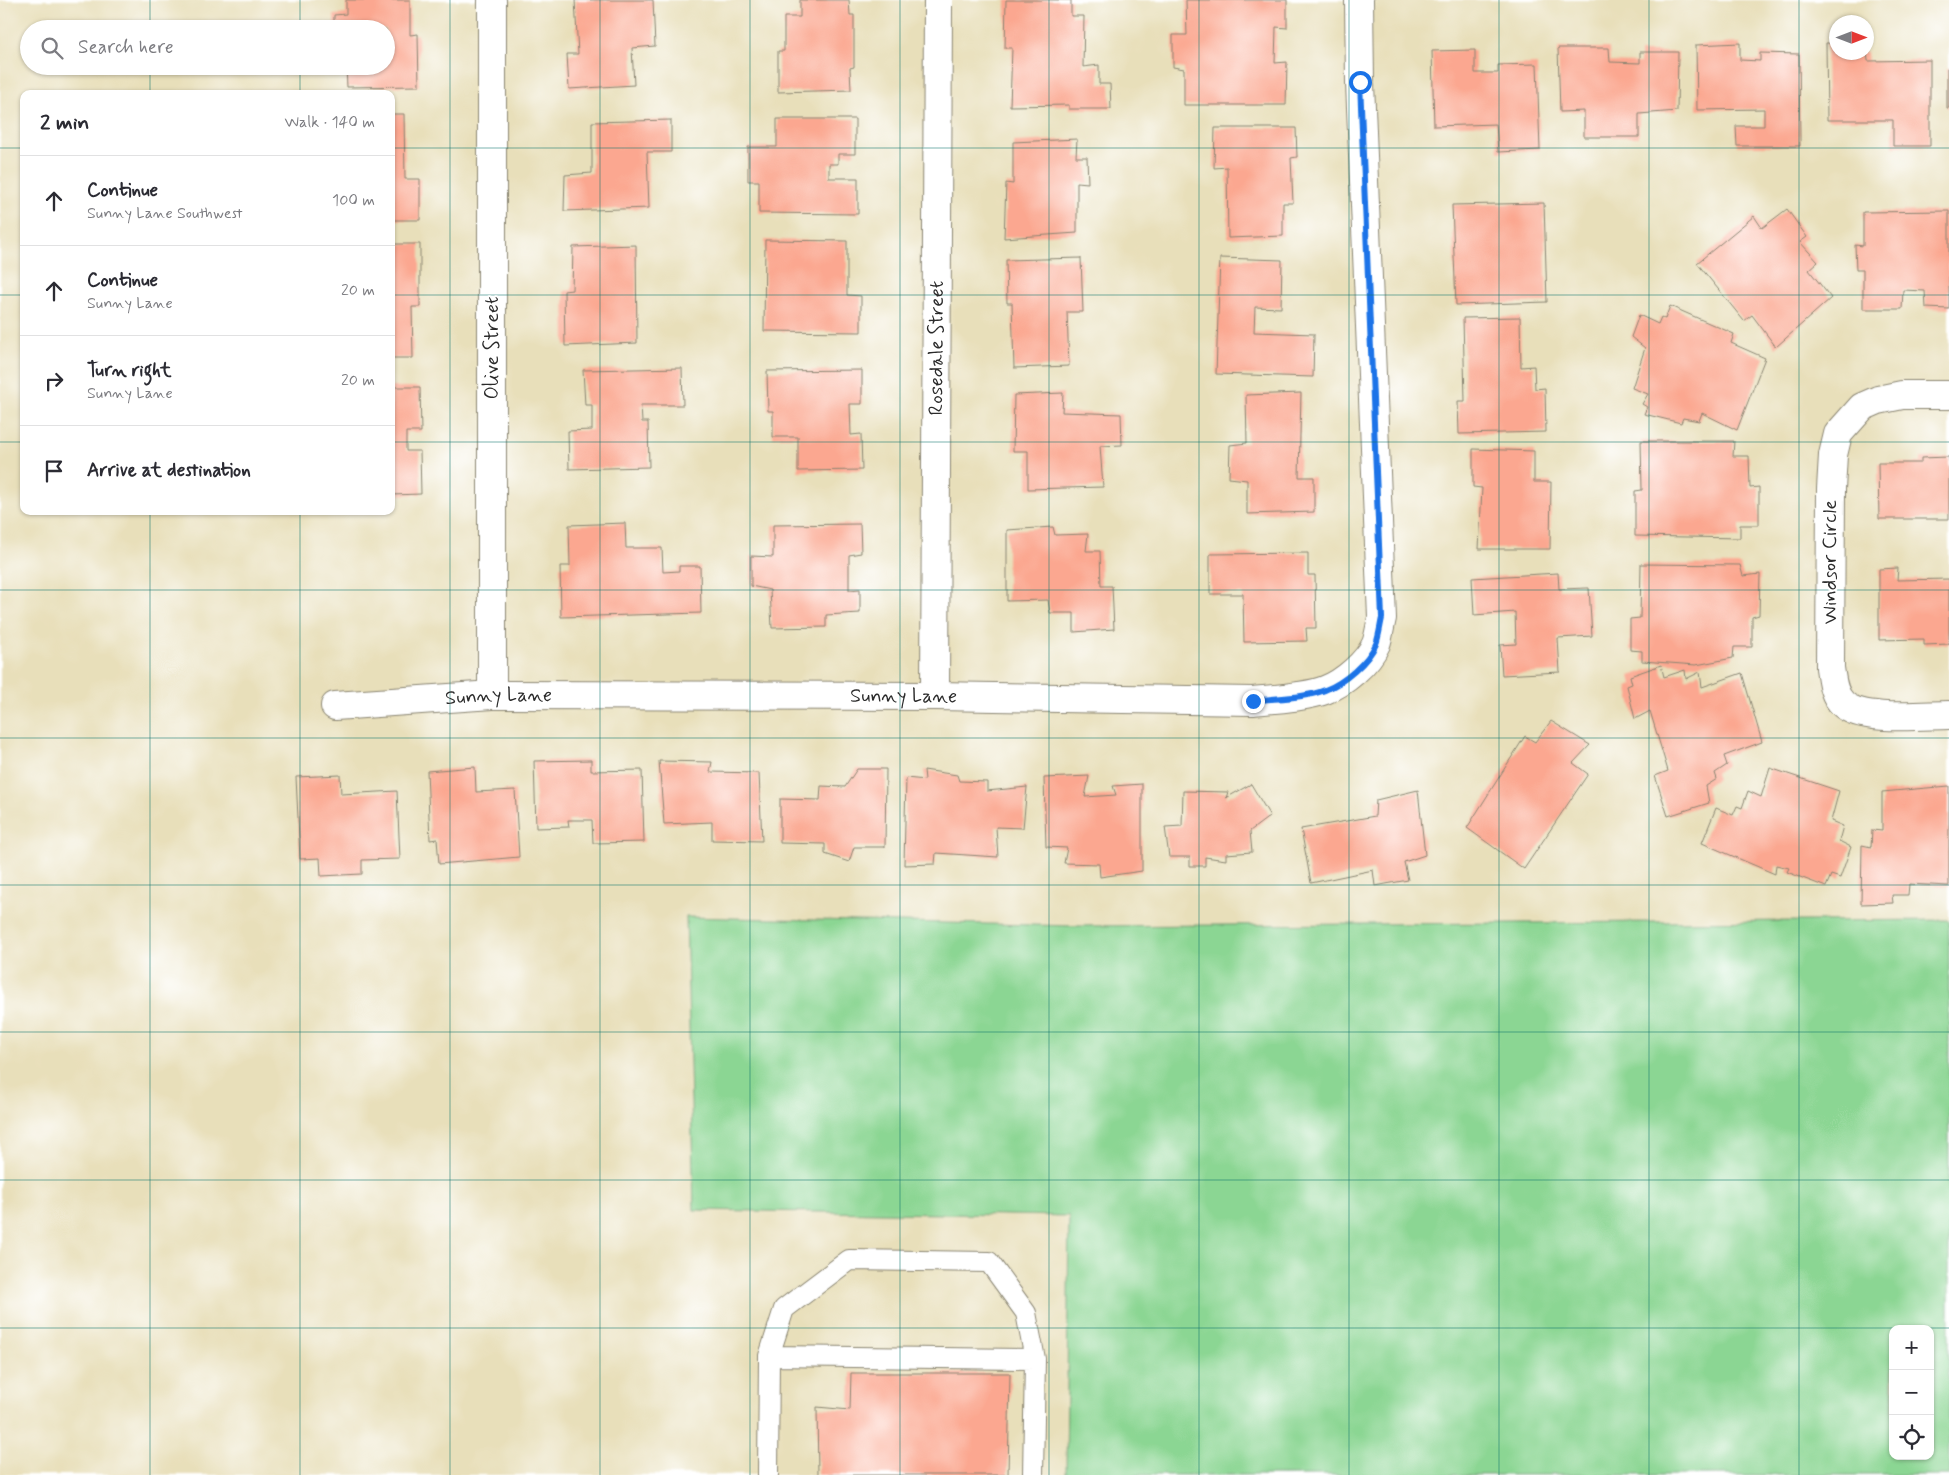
<!DOCTYPE html>
<html lang="en">
<head>
<meta charset="utf-8">
<style>
	body { margin:0; font-family:Mynerve,sans-serif; background:#f2f2f3; color:#2b2b33 }
	.controls { position:absolute; right:15px; bottom:15px; display:grid; overflow:hidden; border-radius:10px; box-shadow:0 1px 4px #0004 }
	.controls button { width:45px; height:45px; display:grid; place-items:center; padding:0; border:0; border-bottom:1px solid #e1e1e2; background:#fff; color:#2b2b33; font:25px sans-serif }
	.compass { position:absolute; left:1829px; top:15px; width:45px; height:45px; border-radius:50%; background:#fff; box-shadow:0 1px 4px #0004; rotate:90deg }
	.stop { position:absolute; width:15px; height:15px; margin:-11px; border:4px solid #1a73e8; border-radius:50%; background:#fff }
	.stop.end { background:#1a73e8; border-color:#fff; box-shadow:0 1px 5px #0008 }
	.list { margin:0; padding:0; list-style:none }
	h2 { display:flex; justify-content:space-between; align-items:center; height:65px; margin:0; padding:0 20px; font-size:21px }
	h2 small { font-size:16px; font-weight:400; color:#7c7c81 }
	.list li { display:grid; grid-template-columns:32px 1fr auto; gap:15px; align-items:center; box-sizing:border-box; height:90px; padding:0 20px; border-top:1px solid #e1e1e2 }
	.list b { display:block; font-size:19px; white-space:nowrap }
	.list p { margin:0; font-size:16px; white-space:nowrap; color:#7c7c81 }
	.list em { font-size:16px; font-style:normal; color:#7c7c81 }
	.icon { flex:none; width:28px; height:28px; fill:none; stroke:currentColor; stroke-width:2; stroke-linecap:round; stroke-linejoin:round }
	.map { position:relative; flex:none; width:1949px; height:1475px; overflow:hidden }
	.search { position:absolute; background:#fff; box-shadow:0 1px 4px #0004; left:20px; top:20px; width:375px; height:55px; display:flex; align-items:center; gap:12px; box-sizing:border-box; padding:0 18px; border-radius:28px; color:#7c7c81; font-size:19px }
	.panel { position:absolute; background:#fff; box-shadow:0 1px 4px #0004; left:20px; top:90px; width:375px; height:425px; border-radius:10px }
	.map>svg:first-child { display:block }
	.green { fill:#8bd693; stroke:#5b805f; fill-rule:evenodd }
	.building { fill:#fba790 }
	.lines { fill:none; stroke-linecap:round; stroke-linejoin:round }
	.service-casing { stroke:#8a8572; stroke-width:22 }
	.minor-casing { stroke:#8a8572; stroke-width:30 }
	.service { stroke:#fff; stroke-width:20 }
	.minor { stroke:#fff; stroke-width:28 }
	.route { stroke:#1a73e8; stroke-width:6 }
	.grid { fill:none; stroke:#0f766e; stroke-width:1; stroke-opacity:0.55 }
	.labels { text-anchor:middle; dominant-baseline:central; stroke-width:4; stroke-linejoin:round; paint-order:stroke }
	.street-label { font-size:20px; fill:#2b2b2b; stroke:#fff }
</style>
</head>
<body>
<div class="map">
<svg width="1949" height="1475" viewBox="0 0 1949 1475">
	<rect width="100%" height="100%" fill="#fff"/>
	<filter id="ink" filterUnits="userSpaceOnUse"><feTurbulence type="fractalNoise" baseFrequency=".02" numOctaves="2"/><feDisplacementMap in="SourceGraphic" scale="10" xChannelSelector="R" yChannelSelector="G"/><feConvolveMatrix kernelMatrix="1 2 1 2 8 2 1 2 1" color-interpolation-filters="sRGB"/></filter>
	<filter id="wash" filterUnits="userSpaceOnUse"><feTurbulence type="fractalNoise" baseFrequency=".0096" numOctaves="4" result="noise"/><feDisplacementMap in="SourceGraphic" scale="20" xChannelSelector="R" yChannelSelector="G"/><feGaussianBlur stdDeviation="1.12" result="paint"/><feColorMatrix in="noise" values="0 0 0 0 0 0 0 0 0 0 0 0 0 0 0 0 0 1.4 0 .05"/><feComposite in="paint" operator="in"/></filter>
	<g filter="url(#wash)">
		<rect width="100%" height="100%" fill="#e8dfba"/>
		<path class="green" d="M686 917 1075 926 1949 920V1475H1066L1069 1216 694 1210ZM1893 1329H1930V1456H1893Z"/>
		<g id="blocks">
			<path class="building" d="M346 0H410V35L418 34 419 86 347 87 346 66H386V29H334V15L346 14Z
				M575 0H653L655 46 632 48 634 85 569 89 567 54H578Z
				M800 0H849L850 15H854V67L850 68 851 90 778 92V51H784V17H800Z
				M1006 0H1071V16H1084L1083 67 1099 65V84H1110L1111 109H1069V105L1010 106 1012 48H1005Z
				M1186 0H1287V28L1276 27 1275 63 1287 62 1286 105H1184V69L1173 67V35H1187Z
				M1740 43V60L1760 61V53L1799 54 1800 146H1737L1736 126H1764V109L1697 110 1696 45Z
				M1826 43H1836V52H1867L1868 61 1930 60V146H1893V120H1827Z
				M1558 48H1609L1610 62 1640 63V52H1678L1677 111 1639 114V137H1584V111L1560 112Z
				M1475 50V73H1498V65L1537 64 1540 150 1498 152 1496 124 1434 126 1432 51Z
				M1947 68H1949V108H1947Z
				M391 114H404L405 179H420V220H391Z
				M777 119H855V154H838V164H829V178H858V214L759 213V181H748V147H777Z
				M671 120V152H647L649 208 564 211 565 175 592 173V122Z
				M1215 128H1296L1297 157 1291 158 1293 203H1283V236L1228 238 1227 167 1214 168Z
				M1077 139 1076 157H1087L1088 183 1077 182V233L1004 238 1006 183 1013 184V142Z
				M1544 203 1547 302 1456 305 1452 205Z
				M1787 209 1807 237 1800 242 1818 262 1809 270 1831 298 1776 347 1752 315 1744 321 1697 263 1754 216 1762 228Z
				M1949 211V309L1926 308 1925 291 1903 290 1902 309H1863V270H1856L1855 245 1863 246V212Z
				M765 240 847 241V295L861 296V332L764 331Z
				M391 244H420V307H412L413 358H391Z
				M636 245 637 343 565 346 564 291 572 290 573 247Z
				M1081 258 1083 312H1067L1069 366 1014 368 1012 303H1007L1006 260Z
				M1220 258 1282 260 1281 308 1255 307 1254 332 1314 334 1313 377 1216 374Z
				M1670 306 1734 334 1731 343 1765 358 1737 430 1702 413 1699 421 1683 418 1681 423 1644 414 1647 407 1642 404 1648 394 1632 388 1645 348 1631 337 1639 315 1658 324 1661 317 1665 319Z
				M1520 317 1521 367 1534 366 1535 389 1545 388 1546 432 1459 434 1458 401H1465L1463 318Z
				M682 368 683 405H641L642 422H648L649 467 569 469 568 431 592 430V405H585L583 370Z
				M862 370V404H850L851 435 861 434 862 470 798 471V437H773V411H768L767 371Z
				M391 387H420L421 432H406V451H420L421 494 391 495Z
				M1063 393 1062 412 1121 414 1122 445 1100 446 1103 487 1028 489V451H1013L1014 395Z
				M1301 393 1299 477H1314V512L1247 514V480L1229 478 1230 445 1247 443 1246 395Z
				M1641 441H1734L1733 456H1749L1750 488 1759 487V525H1740V538L1635 536V491L1642 490Z
				M1473 449 1534 451V482H1551L1550 549H1479L1482 488 1473 487Z
				M1949 457V519H1879L1878 463H1921V458Z
				M625 523 626 548H662L663 572 679 571V566H700L701 613 561 617 560 566H570L569 525Z
				M860 524 861 553 849 555V590L860 589V613L826 615V627L772 628 770 590 751 586V556L773 557V525Z
				M1053 527 1055 535 1088 534 1086 551H1100L1101 586H1112L1114 629 1074 632V613H1050L1048 600 1007 601V530Z
				M1308 553V575H1315L1316 628H1306L1307 641 1244 642 1243 594H1210V554Z
				M1641 564 1740 565 1743 576 1760 574 1759 615 1752 617V647H1734L1733 658 1696 665 1642 661V651L1630 650V619L1640 618Z
				M1898 568 1897 580 1949 579V644L1924 645V639L1879 640V569Z
				M1558 573 1559 589 1589 588 1592 636 1558 638 1560 672 1502 675 1500 645 1516 644 1515 612 1474 615 1472 578Z
				M1661 665 1664 677 1685 670 1686 679 1700 672 1702 687 1742 673 1762 742 1724 756 1727 765 1715 773 1717 779 1706 786 1709 803 1668 816 1655 776 1668 771 1650 711 1635 719 1627 686 1632 684 1630 676Z
				M1551 721 1590 745 1573 763 1588 774 1524 869 1467 828 1525 736 1535 742Z
				M591 760V771L642 770 644 842 593 843 592 820H568L569 827 536 828 534 761Z
				M659 761 712 762 710 772 759 773 762 841 712 840V822L664 824Z
				M475 767 476 792 515 790 519 857 439 864 437 839 430 840 427 771Z
				M1770 768 1839 791 1831 821 1843 826 1839 841 1851 847 1840 878 1831 875 1826 887 1787 872 1789 868 1776 865 1775 874 1702 843 1716 808 1733 815 1737 806 1742 808 1748 791 1761 797Z
				M857 769H886L885 847H854L849 862 825 854V844L780 843V799L820 800 821 786 845 787Z
				M924 770 957 775 959 781 987 782V791L1027 787 1023 828 996 827 998 857 936 853 935 864 904 865 906 778 925 780Z
				M340 775 341 794 397 791 400 859 362 860V874L321 876 320 858 300 859 296 777Z
				M1089 776 1085 797 1116 795 1113 786 1142 784V871L1100 877 1099 864 1064 863 1067 848 1046 847 1044 778Z
				M1251 784 1270 816 1250 831 1252 852 1226 854V860L1205 857V866H1190V857H1169L1165 827 1182 826 1183 791 1228 792 1226 798Z
				M1949 786V886L1909 884 1908 895H1892L1893 903 1861 904 1862 845 1871 847 1872 830 1882 831V792Z
				M1418 790 1425 855 1404 862 1408 880 1375 886 1373 870 1311 883 1301 829 1375 816 1376 800Z
				M851 1373H1010L1008 1475H818L817 1407 850 1410Z"/>
		</g>
	</g>
	<g filter="url(#ink)">
		<use href="#blocks" fill-opacity="0" stroke="#8a8572" stroke-width="1"/>
		<g class="lines">
			<g class="service-casing">
				<path id="service" d="M769 1356 784 1309 849 1260 989 1262 1026 1313 1035 1359
					M768 1475 769 1356 1035 1359 1033 1475"/>
			</g>
			<g class="minor-casing">
				<g id="minor">
					<path d="M492 0V695"/>
					<path d="M1949 395H1902L1878 400 1862 407 1838 434 1833 455 1831 489 1830 668C1832 680 1833 695 1843 704 1862 722 1923 715 1949 715"/>
					<path id="s1" d="M935 696 938 0"/>
					<path id="s2" d="M335 706 492 695 935 696 1253 701C1273 699 1307 697 1325 690 1344 683 1368 662 1376 644 1379 636 1380 626 1382 618L1360 83 1359 0"/>
				</g>
			</g>
			<use href="#service" class="service"/>
			<use href="#minor" class="minor"/>
		</g>
	</g>
	<g class="lines" filter="url(#ink)">
		<path class="route" d="M1253 701C1274 698 1306 698 1325 690 1344 683 1368 662 1376 644 1379 636 1380 627 1382 618L1360 82"/>
	</g>
	<path class="grid" d="M150 0V29M300 0V29M450 0V1475M600 0V1475M750 0V1475M900 0V1475M1049 0V1475M1199 0V1475M1349 0V1475M1499 0V1475M1649 0V1475M1799 0V1475M150 66V94M300 66V94M0 148H24M391 148H1949M0 295H24M391 295H1949M0 442H24M391 442H1949M150 511V1475M300 511V1475M0 590H1949M0 738H1949M0 885H1949M0 1032H1949M0 1180H1949M0 1328H1949"/>
	<g class="labels">
		<g class="street-label">
			<text transform="translate(492 348) rotate(-90)">Olive Street</text>
			<text stroke="none"><textPath href="#s1" startOffset="348">Rosedale Street</textPath></text>
			<text transform="translate(1830 562) rotate(-90)">Windsor Circle</text>
			<text stroke="none"><textPath href="#s2" startOffset="569">Sunny Lane</textPath></text>
			<text stroke="none"><textPath href="#s2" startOffset="164">Sunny Lane</textPath></text>
		</g>
	</g>
</svg>
<div class="controls">
<button>+</button>
<button>−</button>
<button><svg class="icon" aria-label="locate" viewBox="0 0 24 24"><circle cx="12" cy="12" r="6"/><path d="M12 2v4M12 18v4M2 12h4M18 12h4"/></svg></button>
</div>
<svg class="compass" viewBox="-18 -18 36 36"><path d="M0-13l5 13h-10z" fill="#e53935"/><path d="M0 13l5-13h-10z" fill="#7c7c81"/></svg>
<div class="stop" style="left:1360px;top:82px"></div>
<div class="stop end" style="left:1253px;top:701px"></div>
<div class="search"><svg class="icon" aria-label="search" viewBox="0 0 24 24"><circle cx="10" cy="10" r="6"/><path d="M15 15l6 6"/></svg>Search here</div>
<section class="panel">
<h2>2 min<small>Walk · 140 m</small></h2>
<ul class="list">
<li><svg class="icon" aria-label="ahead" viewBox="0 0 24 24"><path d="M12 20V5M6 11l6-6 6 6"/></svg><div><b>Continue</b><p>Sunny Lane Southwest</p></div><em>100 m</em></li>
<li><svg class="icon" aria-label="ahead" viewBox="0 0 24 24"><path d="M12 20V5M6 11l6-6 6 6"/></svg><div><b>Continue</b><p>Sunny Lane</p></div><em>20 m</em></li>
<li><svg class="icon" aria-label="right" viewBox="0 0 24 24"><path d="M7 20v-9h11M14 6l5 5-5 5"/></svg><div><b>Turn right</b><p>Sunny Lane</p></div><em>20 m</em></li>
<li><svg class="icon" aria-label="arrive" viewBox="0 0 24 24"><path d="M6 21V4h12l-3 4 3 4H6"/></svg><div><b>Arrive at destination</b></div></li>
</ul>
</section>
</div>
</body>
</html>
